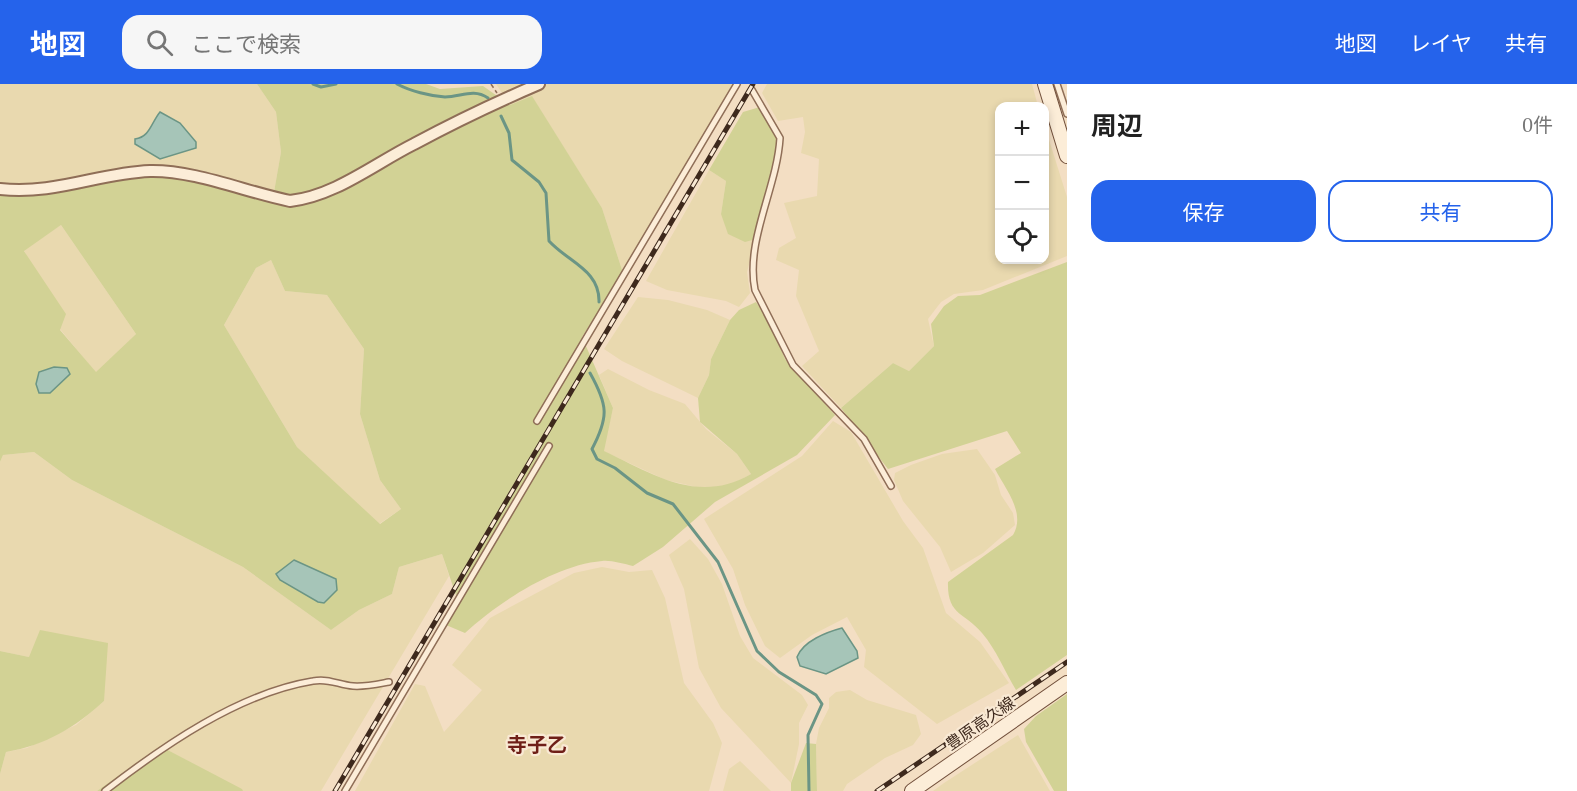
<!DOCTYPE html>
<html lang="ja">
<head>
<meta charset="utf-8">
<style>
	body { margin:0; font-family:"PT Serif","Noto Sans JP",serif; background:#f6f6f6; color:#222 }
	.controls { position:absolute; right:18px; top:18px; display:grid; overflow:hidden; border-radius:12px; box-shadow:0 3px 9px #0003 }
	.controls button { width:54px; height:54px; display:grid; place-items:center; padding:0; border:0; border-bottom:2px solid #e0e0e0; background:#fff; color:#222; font:30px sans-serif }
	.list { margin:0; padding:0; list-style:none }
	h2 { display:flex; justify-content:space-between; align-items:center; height:78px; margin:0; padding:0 24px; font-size:26px }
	h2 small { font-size:20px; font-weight:400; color:#767676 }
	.actions { display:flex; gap:12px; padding:18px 24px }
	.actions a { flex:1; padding:14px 0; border:2px solid #2563eb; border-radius:18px; text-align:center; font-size:21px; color:#2563eb }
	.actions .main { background:#2563eb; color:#fff }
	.icon { flex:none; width:33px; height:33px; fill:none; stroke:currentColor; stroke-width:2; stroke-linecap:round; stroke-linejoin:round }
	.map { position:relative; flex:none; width:1067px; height:707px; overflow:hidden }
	header { display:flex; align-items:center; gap:36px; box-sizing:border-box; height:84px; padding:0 30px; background:#2563eb; color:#fff }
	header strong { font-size:28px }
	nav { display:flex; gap:33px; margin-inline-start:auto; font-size:21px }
	.search { width:420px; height:54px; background:#f6f6f6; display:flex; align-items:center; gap:15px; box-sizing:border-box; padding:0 21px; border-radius:18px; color:#767676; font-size:22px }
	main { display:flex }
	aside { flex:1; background:#fff }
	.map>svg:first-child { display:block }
	.farmland { fill:#e9d9af }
	.green { fill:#d2d295; fill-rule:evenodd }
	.water { fill:#a6c5b8; stroke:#6b9585; stroke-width:1.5 }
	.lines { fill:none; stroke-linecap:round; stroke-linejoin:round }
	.stream { stroke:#6b9585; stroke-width:3 }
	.lane-casing { stroke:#8f6e57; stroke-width:8 }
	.street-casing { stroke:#8f6e57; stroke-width:14 }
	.secondary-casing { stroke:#714f3b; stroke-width:16 }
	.path { stroke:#8f6e57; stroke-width:1.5; stroke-dasharray:4.5 3; stroke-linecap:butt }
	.lane { stroke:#fcedd8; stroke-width:5 }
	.street { stroke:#fcedd8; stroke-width:10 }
	.secondary { stroke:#fcedd8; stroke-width:14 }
	.rail-casing { stroke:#3e291d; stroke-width:5 }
	.rail { stroke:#f9e9d4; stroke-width:3; stroke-dasharray:9; stroke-linecap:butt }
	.labels { text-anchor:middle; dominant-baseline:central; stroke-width:4.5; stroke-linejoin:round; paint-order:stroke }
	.street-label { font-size:16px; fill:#3e291d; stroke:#f9e9d4 }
	.quarter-label { font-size:20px; font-weight:bold; fill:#6f1f18; stroke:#f9e9d4 }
</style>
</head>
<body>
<header>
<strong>地図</strong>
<div class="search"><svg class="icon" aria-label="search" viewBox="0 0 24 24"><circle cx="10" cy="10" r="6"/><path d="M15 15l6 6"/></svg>ここで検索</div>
<nav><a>地図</a><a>レイヤ</a><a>共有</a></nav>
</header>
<main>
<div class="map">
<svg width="1067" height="707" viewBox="0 0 1067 707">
	<rect width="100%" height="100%" fill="#f3dec3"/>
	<path class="farmland" d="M0 0H257L276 28 281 68 274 108 0 99Z
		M496 0H735L623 189 602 124 532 13 510 21Z
		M767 0H1032L1038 22H999V176H1044L1045 43 1067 113V172L983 206 954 210 941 218 928 235 934 262 909 287 893 279 841 324 802 282 819 267 796 212 799 186 776 176 779 164 796 154 784 119 817 112 819 75 801 69 805 48 803 33 778 37 762 9Z
		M709 86 726 97 721 130 756 155 747 188 750 209 739 223 726 217 667 206 646 197Z
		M61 141 136 250 96 289 60 245 24 166Z
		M271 176 285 207 327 211 364 265 360 330 380 396 401 425 379 440 297 363 224 241 256 184Z
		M638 213 668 216 707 226 730 236 711 275 709 291 698 314 622 277 604 265Z
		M608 285 649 306 685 320 706 345 737 370 751 390 733 400 705 405 666 396 603 367 613 324 599 291Z
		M833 337 851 348 903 437 923 464 946 529 980 558 1009 599 937 640 864 583 866 566 847 533 812 551 780 574 765 562 745 521 733 485 704 435 802 372Z
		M977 365 995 391 1001 411 1013 429 1015 441 983 469 951 488 940 463 903 417 894 396 895 389 911 381 942 370Z
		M34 368 72 396 243 483 331 546 359 526 392 510 399 483 442 470 449 492 321 707H243L160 662 97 707H0V690L6 668 27 664 76 641 104 617 29 573 0 567V378L3 371Z
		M690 455 708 475 722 500 740 552 753 574 802 611 808 621 799 639V660L791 699 721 624 699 584 684 505 669 471Z
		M602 483 629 488 652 486 665 514 684 599 713 639 722 659 709 707H355L415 600 425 602 444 648 482 606 452 581 490 534 574 489Z
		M850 606 867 616 916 631 921 650 913 661 885 674 847 700 843 707H817L816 660 819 644 829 624V614L836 608Z
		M1018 651 1050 707H933L944 699Z
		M740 677 771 707H723L729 685Z"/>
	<path class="green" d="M257 0H426L440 5 483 2 510 21 532 12 602 124 623 189 582 253 613 324 604 367C653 390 698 421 751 390L737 370 700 338 698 314 709 291 711 275 730 236 739 226 756 218 770 239 785 275 835 331 797 371 715 418 663 463 633 482C624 480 611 476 602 477 555 481 499 518 465 549L446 541 459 520 442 470 399 483 392 510 359 526 331 546 243 483 72 396 34 368 3 371 0 378V99L41 101 131 84 274 108 281 68 276 28ZM61 141 136 250 96 288 60 246 66 230 24 167ZM271 176 285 207 327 211 364 265 360 330 380 396 401 425 380 440 297 363 224 241 256 184Z
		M760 23 776 48 778 57 756 155 745 158 728 150 721 130 726 97 709 86 743 28Z
		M1067 178V571L1016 606C1005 588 996 565 982 549 965 528 947 532 948 498L1013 451C1026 429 1006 406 995 385L1021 369 1007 347 888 385 841 324 893 279 909 287 934 262 931 240 944 222 958 212 980 211Z
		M40 546 108 559 104 617C74 644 46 661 6 668L0 690V567L29 573Z
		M1067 610V707H1054L1026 658 1024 645 1036 632Z
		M806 659 816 660 817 707H791V699Z
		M160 662 242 705 243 707H97Z"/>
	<path class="water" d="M160 28 180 39 196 58V64L160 75 135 60V55C150 53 151 39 160 28Z
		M54 283 67 284 70 290 50 309H39L36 300 39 288Z
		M294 476 336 495 337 506 324 519 318 518 280 496 276 490Z
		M842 544 857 567 858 574 826 590 800 582 797 573C803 557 827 548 842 544Z"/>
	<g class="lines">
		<path class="stream" d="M313 0 321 3 336 0
			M397 0C410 7 430 12 445 13 461 13 473 4 488 14
			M501 32 509 49 512 76 539 98 546 109 549 157C568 178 600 186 599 218
			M590 289C608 321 609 333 592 365L597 375 615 384 647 409 673 420 718 478 757 567 779 588 816 611 822 620 808 651 809 707"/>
		<g class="lane-casing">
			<path id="lane" d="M1057 0 1067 30
				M752 6 780 54C777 104 745 157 755 206L793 281 864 355 891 402
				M537 337 737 0
				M105 707C163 662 239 609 313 597 329 594 339 601 353 602 365 603 378 600 389 598
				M345 707 549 362"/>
		</g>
		<g class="street-casing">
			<path id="street" d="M0 105C56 111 98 89 150 87 194 86 246 108 290 117 335 112 374 80 414 60 455 38 497 18 539 0"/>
		</g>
		<g class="secondary-casing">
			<path id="secondary" d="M1045 0 1067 72
				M912 707 1067 599"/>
		</g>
		<path class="path" d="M491 0 497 9"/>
		<use href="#lane" class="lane"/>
		<use href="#street" class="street"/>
		<use href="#secondary" class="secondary"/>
		<g class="rail-casing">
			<path id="rail" d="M335 707 753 0
				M877 707 1067 578"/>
		</g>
		<use href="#rail" class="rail"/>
	</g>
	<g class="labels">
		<g class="street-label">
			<text transform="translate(980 639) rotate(-35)">豊原高久線</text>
		</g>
		<g class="quarter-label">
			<text x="537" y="660">寺子乙</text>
		</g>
	</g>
</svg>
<div class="controls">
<button>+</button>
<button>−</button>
<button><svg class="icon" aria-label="locate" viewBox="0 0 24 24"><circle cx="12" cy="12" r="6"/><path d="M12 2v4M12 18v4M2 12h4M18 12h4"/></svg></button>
</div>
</div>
<aside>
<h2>周辺<small>0件</small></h2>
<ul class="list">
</ul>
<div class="actions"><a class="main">保存</a><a>共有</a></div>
</aside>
</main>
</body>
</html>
